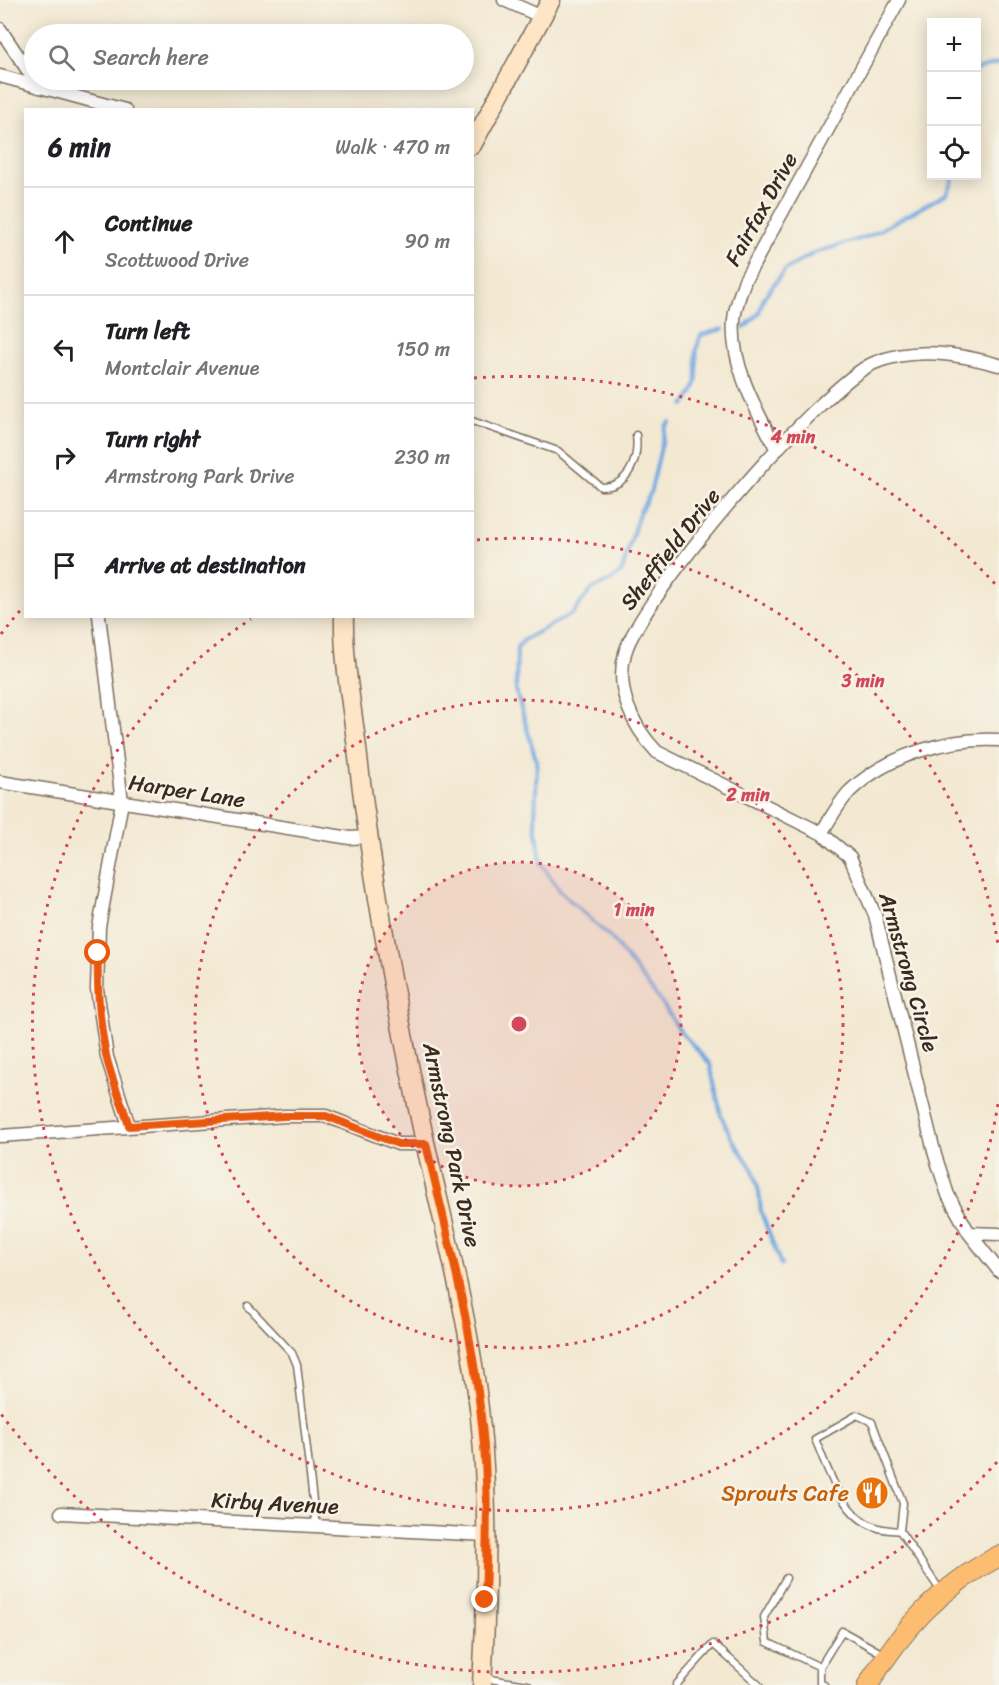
<!DOCTYPE html>
<html lang="en">
<head>
<meta charset="utf-8">
<style>
	body { margin:0; font-family:Sriracha,sans-serif; background:#f2f2f2; color:#202124 }
	.controls { position:absolute; right:18px; top:18px; display:grid; overflow:hidden; border-radius:0px; box-shadow:0 3px 15px #0003 }
	.controls button { width:54px; height:54px; display:grid; place-items:center; padding:0; border:0; border-bottom:2px solid #e0e0e0; background:#fff; color:#202124; font:30px sans-serif }
	.stop { position:absolute; width:18px; height:18px; margin:-14px; border:4px solid #ea580c; border-radius:50%; background:#fff }
	.stop.end { background:#ea580c; border-color:#fff; box-shadow:0 2px 6px #0008 }
	.list { margin:0; padding:0; list-style:none }
	h2 { display:flex; justify-content:space-between; align-items:center; height:78px; margin:0; padding:0 24px; font-size:26px }
	h2 small { font-size:20px; font-weight:400; color:#757577 }
	.list li { display:grid; grid-template-columns:39px 1fr auto; gap:18px; align-items:center; box-sizing:border-box; height:108px; padding:0 24px; border-top:2px solid #e0e0e0 }
	.list b { display:block; font-size:22px; white-space:nowrap }
	.list p { margin:0; font-size:20px; white-space:nowrap; color:#757577 }
	.list em { font-size:20px; font-style:normal; color:#757577 }
	.icon { flex:none; width:33px; height:33px; fill:none; stroke:currentColor; stroke-width:2; stroke-linecap:round; stroke-linejoin:round }
	.map { position:relative; flex:none; width:999px; height:1685px; overflow:hidden }
	.search { position:absolute; background:#fff; box-shadow:0 3px 15px #0003; left:24px; top:24px; width:450px; height:66px; display:flex; align-items:center; gap:15px; box-sizing:border-box; padding:0 21px; border-radius:33px; color:#757577; font-size:22px }
	.panel { position:absolute; background:#fff; box-shadow:0 3px 15px #0003; left:24px; top:108px; width:450px; height:510px; border-radius:0px }
	.map>svg:first-child { display:block }
	.lines { fill:none; stroke-linecap:round; stroke-linejoin:round }
	.stream { stroke:#70a7df; stroke-width:4 }
	.service-casing { stroke:#7b6d5d; stroke-width:9 }
	.minor-casing { stroke:#7b6d5d; stroke-width:15 }
	.secondary-casing { stroke:#7b6d5d; stroke-width:21 }
	.primary-casing { stroke:#7b6d5d; stroke-width:22 }
	.service { stroke:#fff; stroke-width:6 }
	.minor { stroke:#fff; stroke-width:12 }
	.secondary { stroke:#fee5c5; stroke-width:18 }
	.primary { stroke:#fcbd6f; stroke-width:20 }
	.route { stroke:#ea580c; stroke-width:8 }
	.ring { fill:none; stroke:#d1495b; stroke-width:3; stroke-dasharray:3 6 }
	.labels { text-anchor:middle; dominant-baseline:central; stroke-width:5; stroke-linejoin:round; paint-order:stroke }
	.street-label { font-size:22px; fill:#3b2a1e; stroke:#f7f3e8 }
	.food-label { font-size:22px; fill:#c56008; stroke:#f7f3e8; text-anchor:end }
	.centre { fill:#d1495b; stroke:#f7f3e8; stroke-width:3 }
	.ring-label { font-size:18px; text-anchor:middle; font-weight:bold; fill:#d1495b; stroke:#f7f3e8; stroke-width:5; stroke-linejoin:round; paint-order:stroke }
</style>
</head>
<body>
<div class="map">
<svg width="999" height="1685" viewBox="0 0 999 1685">
	<rect width="100%" height="100%" fill="#f7f3e8"/>
	<filter id="ink" filterUnits="userSpaceOnUse"><feTurbulence type="fractalNoise" baseFrequency=".0167" numOctaves="2"/><feDisplacementMap in="SourceGraphic" scale="12" xChannelSelector="R" yChannelSelector="G"/><feConvolveMatrix kernelMatrix="1 2 1 2 8 2 1 2 1" color-interpolation-filters="sRGB"/></filter>
	<filter id="wash" filterUnits="userSpaceOnUse"><feTurbulence type="fractalNoise" baseFrequency=".008" numOctaves="4" result="noise"/><feDisplacementMap in="SourceGraphic" scale="24" xChannelSelector="R" yChannelSelector="G"/><feGaussianBlur stdDeviation="1.35" result="paint"/><feColorMatrix in="noise" values="0 0 0 0 0 0 0 0 0 0 0 0 0 0 0 0 0 1.4 0 .05"/><feComposite in="paint" operator="in"/></filter>
	<g filter="url(#wash)">
		<rect width="100%" height="100%" fill="#f3e9d3"/>
		<g class="lines">
			<path class="stream" d="M976 70 999 63
				M744 328 759 313 764 297 785 270 814 253 869 236 946 194 954 176
				M684 405C709 376 688 363 701 335L723 329
				M670 422 666 426 650 494 639 513 622 571 612 580 592 589 572 614 525 639 517 647 516 691 537 763 535 818 541 863 560 891 611 938 662 1003 680 1031 710 1064 721 1115 731 1137 753 1170 759 1192 761 1212 781 1265"/>
		</g>
	</g>
	<g filter="url(#ink)">
		<g class="lines">
			<g class="service-casing">
				<path id="service" d="M472 421 558 451 601 487C629 487 639 459 636 435
					M248 1306 292 1353 297 1365 316 1526
					M900 1531C892 1530 883 1530 876 1527 842 1517 828 1469 815 1439L857 1415 872 1422 903 1503 900 1531 942 1593
					M786 1578 764 1617 767 1642 820 1667
					M483 1678 528 1685
					M676 1685 713 1644 759 1685
					M824 1685 820 1683V1667L842 1631 883 1654"/>
			</g>
			<g class="minor-casing">
				<path id="minor" d="M504 0 542 17
					M0 29 39 87
					M0 76 125 110
					M999 365C959 354 915 346 874 363 822 385 640 598 625 653 615 689 632 726 657 752L821 833 850 857 875 915 935 1155 948 1195 969 1233 999 1271
					M777 450C757 411 730 365 734 320 735 306 741 292 745 280L899 0
					M99 616 122 802 99 927 97 989 107 1057 129 1126
					M0 782 350 838 367 837
					M821 833C830 820 839 802 850 791 888 755 948 737 999 740
					M0 1136 285 1116H326L398 1144H426
					M969 1233 999 1234
					M61 1513 487 1535"/>
			</g>
			<g class="secondary-casing">
				<path id="secondary" d="M472 145 551 0
					M344 616C343 663 353 711 358 757 373 887 398 1015 425 1142 442 1218 462 1294 474 1371 490 1475 488 1580 482 1685"/>
			</g>
			<g class="primary-casing">
				<path id="primary" d="M868 1685C901 1630 941 1586 999 1556"/>
			</g>
			<use href="#service" class="service"/>
			<use href="#minor" class="minor"/>
			<use href="#secondary" class="secondary"/>
			<use href="#primary" class="primary"/>
		</g>
	</g>
	<g class="lines" filter="url(#ink)">
		<path class="route" d="M98 953C97 987 99 1021 106 1055 111 1079 122 1102 129 1126L285 1116H326L398 1144H426C452 1254 482 1367 486 1481 488 1520 486 1560 485 1600"/>
	</g>
	<circle cx="519" cy="1024" r="162" fill="#d1495b" fill-opacity=".12"/>
	<g class="ring">
		<circle cx="519" cy="1024" r="162"/>
		<circle cx="519" cy="1024" r="324"/>
		<path d="M998 1104A486 486 0 1 1 251 619M477 540A486 486 0 0 1 998 944"/>
		<path d="M997 1462A648 648 0 0 1 1 1414M1 634A648 648 0 0 1 23 607M474 378A648 648 0 0 1 997 586"/>
	</g>
	<defs>
		<g id="restaurant-disc" transform="scale(1.725)"><circle r="9.5" fill="#e8710a" stroke="#f7f3e8"/><path d="M-5-6h1v4h1v-4h1v4h1v-4h1v5L-1.5 .5V6h-2V.5L-5-1ZM5-6V6H3V1.5H1.5Q1.5-4 5-6Z" fill="#fff"/></g>
	</defs>
	<g fill-rule="evenodd">
		<use href="#restaurant-disc" x="872" y="1493"/>
	</g>
	<g class="labels">
		<g class="street-label">
			<text transform="translate(761 209) rotate(-61)">Fairfax Drive</text>
			<text transform="translate(670 549) rotate(-52)">Sheffield Drive</text>
			<text transform="translate(187 791) rotate(9)">Harper Lane</text>
			<text transform="translate(909 972) rotate(74)">Armstrong Circle</text>
			<text transform="translate(452 1145) rotate(78)">Armstrong Park Drive</text>
			<text transform="translate(275 1503) rotate(3)">Kirby Avenue</text>
		</g>
		<g class="food-label">
			<text x="849" y="1493">Sprouts Cafe</text>
		</g>
	</g>
	<circle cx="519" cy="1024" r="9" class="centre"/>
	<g class="ring-label">
		<text x="793" y="443">4 min</text>
		<text x="863" y="687">3 min</text>
		<text x="748" y="801">2 min</text>
		<text x="634" y="916">1 min</text>
	</g>
</svg>
<div class="controls">
<button>+</button>
<button>−</button>
<button><svg class="icon" aria-label="locate" viewBox="0 0 24 24"><circle cx="12" cy="12" r="6"/><path d="M12 2v4M12 18v4M2 12h4M18 12h4"/></svg></button>
</div>
<div class="stop" style="left:98px;top:953px"></div>
<div class="stop end" style="left:485px;top:1600px"></div>
<div class="search"><svg class="icon" aria-label="search" viewBox="0 0 24 24"><circle cx="10" cy="10" r="6"/><path d="M15 15l6 6"/></svg>Search here</div>
<section class="panel">
<h2>6 min<small>Walk · 470 m</small></h2>
<ul class="list">
<li><svg class="icon" aria-label="ahead" viewBox="0 0 24 24"><path d="M12 20V5M6 11l6-6 6 6"/></svg><div><b>Continue</b><p>Scottwood Drive</p></div><em>90 m</em></li>
<li><svg class="icon" aria-label="left" viewBox="0 0 24 24"><path d="M17 20v-9H6M10 6l-5 5 5 5"/></svg><div><b>Turn left</b><p>Montclair Avenue</p></div><em>150 m</em></li>
<li><svg class="icon" aria-label="right" viewBox="0 0 24 24"><path d="M7 20v-9h11M14 6l5 5-5 5"/></svg><div><b>Turn right</b><p>Armstrong Park Drive</p></div><em>230 m</em></li>
<li><svg class="icon" aria-label="arrive" viewBox="0 0 24 24"><path d="M6 21V4h12l-3 4 3 4H6"/></svg><div><b>Arrive at destination</b></div></li>
</ul>
</section>
</div>
</body>
</html>
